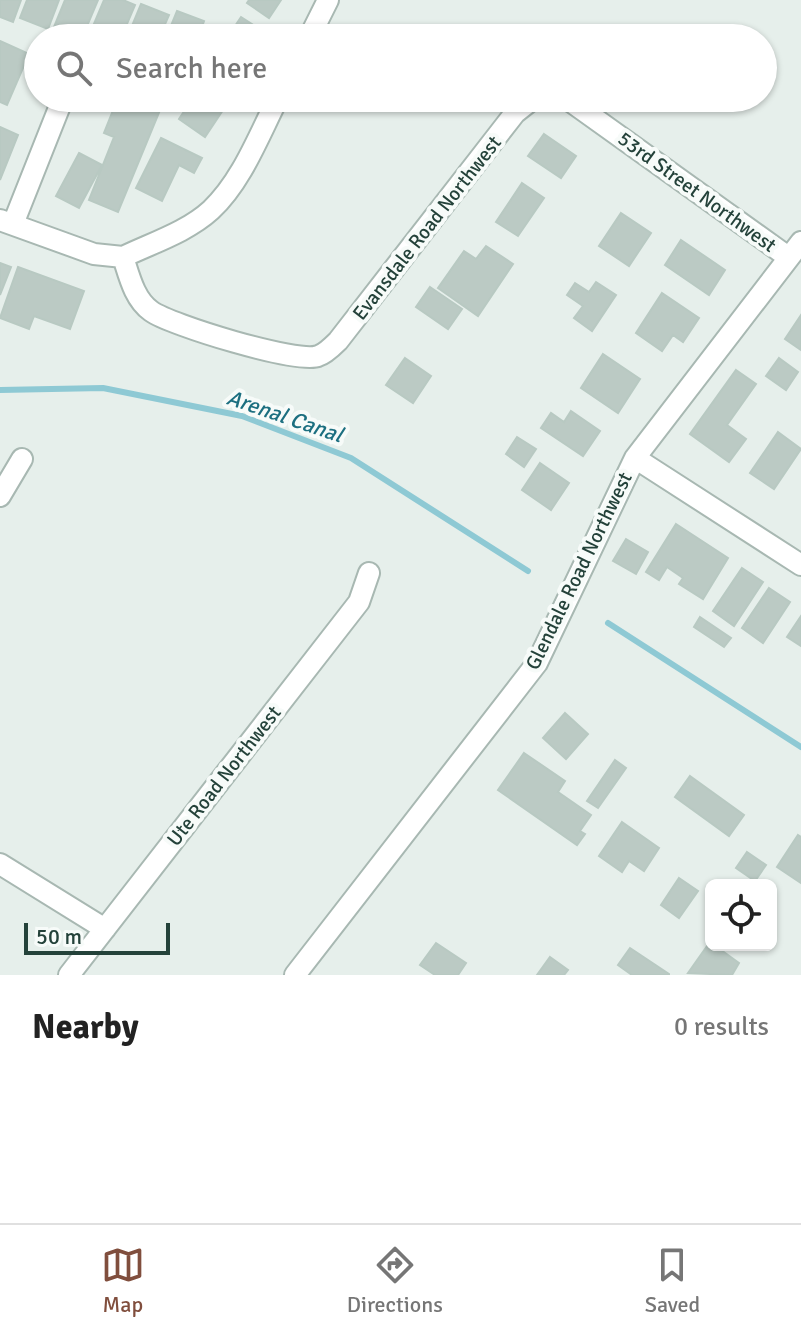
<!DOCTYPE html>
<html lang="en">
<head>
<meta charset="utf-8">
<style>
	body { margin:0; font-family:Signika,sans-serif; background:#f6f6f6; color:#222 }
	.controls { position:absolute; right:24px; bottom:24px; display:grid; overflow:hidden; border-radius:12px; box-shadow:0 2px 6px #0004 }
	.controls button { width:72px; height:72px; display:grid; place-items:center; padding:0; border:0; border-bottom:2px solid #e0e0e0; background:#fff; color:#222; font:40px sans-serif }
	.scale { position:absolute; left:24px; bottom:20px; width:146px; box-sizing:border-box; padding-left:8px; border:4px solid #24423a; border-top:0; font-size:22px; line-height:28px; white-space:nowrap; color:#24423a; -webkit-text-stroke:6px #f7fbf9; paint-order:stroke }
	.list { margin:0; padding:0; list-style:none }
	h2 { display:flex; justify-content:space-between; align-items:center; height:104px; margin:0; padding:0 32px; font-size:34px }
	h2 small { font-size:26px; font-weight:400; color:#767676 }
	.icon { flex:none; width:44px; height:44px; fill:none; stroke:currentColor; stroke-width:2; stroke-linecap:round; stroke-linejoin:round }
	.map { position:relative; flex:none; width:801px; height:975px; overflow:hidden }
	.search { position:absolute; background:#fff; box-shadow:0 2px 6px #0004; left:24px; right:24px; top:24px; height:88px; display:flex; align-items:center; gap:20px; box-sizing:border-box; padding:0 28px; border-radius:44px; color:#767676; font-size:30px }
	.sheet { height:248px; background:#fff }
	nav { display:flex; justify-content:space-around; align-items:center; box-sizing:border-box; height:112px; border-top:2px solid #e0e0e0; background:#fff; font-size:22px; color:#767676 }
	nav a { display:grid; justify-items:center; gap:4px }
	nav .on { color:#804e3d }
	.map>svg:first-child { display:block }
	.lines { fill:none; stroke-linecap:round; stroke-linejoin:round }
	.stream { stroke:#8ec9d4; stroke-width:6 }
	.building { fill:#bbcac4; stroke:#b8c9c2; stroke-width:2 }
	.minor-casing { stroke:#a8b8b2; stroke-width:24 }
	.minor { stroke:#fff; stroke-width:20 }
	.labels { text-anchor:middle; dominant-baseline:central; stroke-width:8; stroke-linejoin:round; paint-order:stroke }
	.street-label { font-size:20px; fill:#24423a; stroke:#f7fbf9 }
	.water-label { font-size:22px; font-style:italic; fill:#1c6f80; stroke:#f7fbf9 }
</style>
</head>
<body>
<div class="map">
<svg width="801" height="975" viewBox="0 0 801 975">
	<rect width="100%" height="100%" fill="#e6efeb"/>
	<g class="lines">
		<path class="stream" d="M0 390 103 388 242 416 351 458 528 571
			M608 623 801 747"/>
	</g>
	<path class="building" d="M0 0H21L13 22 0 17Z
		M27 0H59L48 29 20 18Z
		M65 0H98L82 38 54 27Z
		M104 0H123L135 5 121 38H88Z
		M249 0H281L269 18 247 3Z
		M141 4 169 15 159 38H127Z
		M177 11 204 21 198 38H166Z
		M241 17 269 35 267 38H227Z
		M0 41 29 54 7 105 0 102Z
		M118 98H165L118 212 89 200 114 137 104 133Z
		M193 98H231L205 137 179 119Z
		M0 127 18 135 0 180Z
		M544 134 576 156 561 178 528 156Z
		M161 138 202 158 194 173 179 165 162 201 136 188Z
		M79 153 102 165 79 208 56 196Z
		M522 183 544 198 518 236 496 222Z
		M621 213 651 233 629 266 599 246Z
		M681 240 725 270 709 295 665 265Z
		M486 246 513 264 478 316 438 288 464 251 476 259Z
		M0 263 11 267 0 295Z
		M18 267 84 291 70 329 34 316 29 329 0 318Z
		M596 282 616 295 592 331 574 318 583 306 567 295 575 283 589 292Z
		M430 287 462 309 448 329 416 307Z
		M662 293 699 318 683 342 673 335 662 351 636 333Z
		M801 315V350L785 339Z
		M603 354 640 379 618 413 581 388Z
		M405 358 431 376 413 403 386 385Z
		M779 358 798 372 786 390 766 376Z
		M736 370 756 384 727 425 746 439 729 462 690 434Z
		M571 411 600 431 583 456 541 428 551 413 564 422Z
		M778 432 801 449 774 489 750 473Z
		M517 437 536 449 524 467 506 454Z
		M540 463 569 483 551 510 522 490Z
		M676 524 728 558 703 599 679 584 683 578 667 567 659 580 646 572Z
		M626 539 648 552 636 574 613 561Z
		M742 568 763 582 734 626 713 611Z
		M769 588 790 602 763 643 742 628Z
		M801 616V646L787 637Z
		M700 617 731 638 724 647 694 627Z
		M565 713 588 734 566 759 543 738Z
		M524 753 565 781 558 792 591 815 580 831 585 834 577 845 498 790Z
		M615 760 626 768 598 808 587 801Z
		M690 776 744 815 729 836 675 797Z
		M622 822 659 848 644 871 629 861 622 872 599 856Z
		M798 835 801 837V883L777 867Z
		M747 852 766 865 755 881 736 868Z
		M679 878 698 891 679 918 661 905Z
		M710 942 739 963 732 975 688 973Z
		M436 943 466 963 458 975H435L420 965Z
		M630 948 669 974V975H632L618 965Z
		M550 957 568 970 564 975H537Z"/>
	<g class="lines">
		<g class="minor-casing">
			<path id="minor" d="M309 38 328 0
				M566 98 788 257
				M0 220 94 254 123 257
				M13 224 63 98
				M123 257C129 275 134 299 151 311 170 325 298 364 318 356 325 354 333 346 338 341L515 113 534 98
				M123 257C152 243 187 232 211 210 242 181 259 135 278 98
				M635 458 801 565
				M0 496 22 459
				M0 864 105 929
				M69 975 359 602 369 573
				M295 975 537 663 635 458 801 242"/>
		</g>
		<use href="#minor" class="minor"/>
	</g>
	<g class="labels">
		<g class="street-label">
			<text transform="translate(697 192) rotate(36)">53rd Street Northwest</text>
			<text transform="translate(427 228) rotate(-52)">Evansdale Road Northwest</text>
			<text transform="translate(579 571) rotate(-64)">Glendale Road Northwest</text>
			<text transform="translate(224 776) rotate(-52)">Ute Road Northwest</text>
		</g>
		<g class="water-label">
			<text transform="translate(285 416) rotate(19)">Arenal Canal</text>
		</g>
	</g>
</svg>
<div class="controls">
<button><svg class="icon" aria-label="locate" viewBox="0 0 24 24"><circle cx="12" cy="12" r="6"/><path d="M12 2v4M12 18v4M2 12h4M18 12h4"/></svg></button>
</div>
<div class="scale">50 m</div>
<div class="search"><svg class="icon" aria-label="search" viewBox="0 0 24 24"><circle cx="10" cy="10" r="6"/><path d="M15 15l6 6"/></svg>Search here</div>
</div>
<section class="sheet">
<h2>Nearby<small>0 results</small></h2>
<ul class="list">
</ul>
</section>
<nav>
<a class="on"><svg class="icon" aria-label="map" viewBox="0 0 24 24"><path d="M3 6l6-2 6 2 6-2v14l-6 2-6-2-6 2zM9 4v14M15 6v14"/></svg>Map</a>
<a><svg class="icon" aria-label="directions" viewBox="0 0 24 24"><path d="M12 3l9 9-9 9-9-9zM9 14v-3h6M13 9l2 2-2 2"/></svg>Directions</a>
<a><svg class="icon" aria-label="saved" viewBox="0 0 24 24"><path d="M7 4h10v16l-5-4-5 4z"/></svg>Saved</a>
</nav>
</body>
</html>
